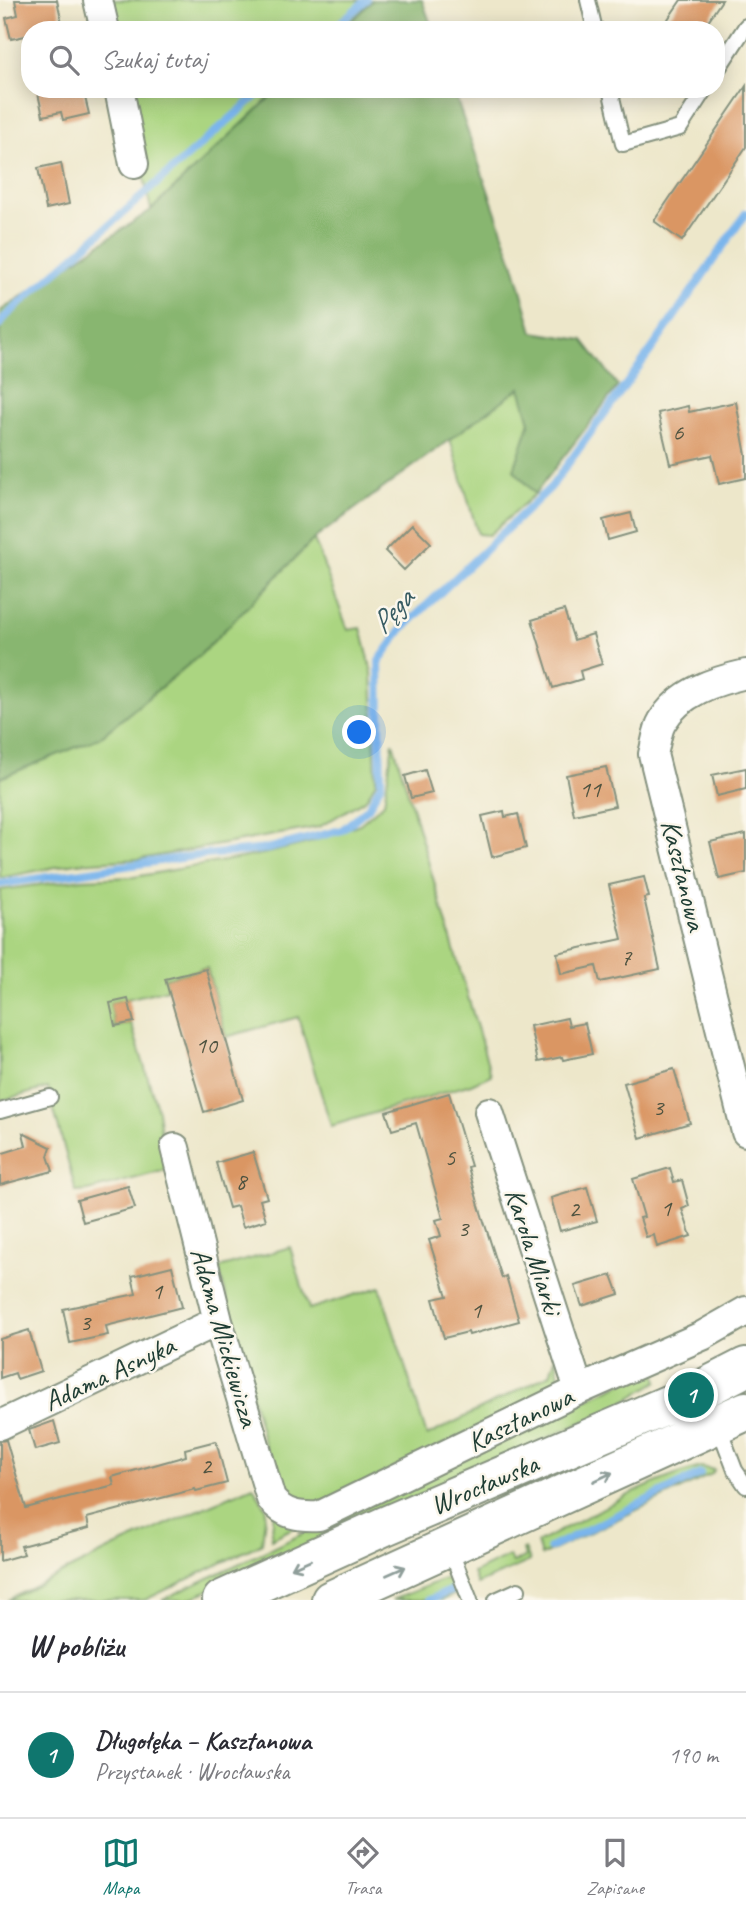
<!DOCTYPE html>
<html lang="pl">
<head>
<meta charset="utf-8">
<style>
	body { margin:0; font-family:Caveat,sans-serif; background:#f2f2f3; color:#2b2b33 }
	.you { position:absolute; left:360px; top:733px; width:24px; height:24px; margin:-18px; border:5px solid #fff; border-radius:50%; background:#1a73e8; box-shadow:0 0 0 10px #1a73e833 }
	.badge { display:grid; place-items:center; width:46px; height:46px; border-radius:50%; background:#0f766e; color:#fff; font-size:23px; font-weight:700 }
	.pin { position:absolute; translate:-50% -50%; border:4px solid #fff; box-shadow:0 2px 7px #0006 }
	.list { margin:0; padding:0; list-style:none }
	h2 { display:flex; justify-content:space-between; align-items:center; height:91px; margin:0; padding:0 28px; font-size:30px }
	h2 small { font-size:23px; font-weight:400; color:#7c7c81 }
	.list li { display:grid; grid-template-columns:46px 1fr auto; gap:21px; align-items:center; box-sizing:border-box; height:126px; padding:0 28px; border-top:2px solid #e1e1e2 }
	.list b { display:block; font-size:26px; white-space:nowrap }
	.list p { margin:0; font-size:23px; white-space:nowrap; color:#7c7c81 }
	.list em { font-size:23px; font-style:normal; color:#7c7c81 }
	.icon { flex:none; width:38px; height:38px; fill:none; stroke:currentColor; stroke-width:2; stroke-linecap:round; stroke-linejoin:round }
	.map { position:relative; flex:none; width:746px; height:1600px; overflow:hidden }
	.search { position:absolute; background:#fff; box-shadow:0 4px 18px #0003; left:21px; right:21px; top:21px; height:77px; display:flex; align-items:center; gap:18px; box-sizing:border-box; padding:0 24px; border-radius:28px; color:#7c7c81; font-size:26px }
	.sheet { height:217px; background:#fff }
	nav { display:flex; justify-content:space-around; align-items:center; box-sizing:border-box; height:98px; border-top:2px solid #e1e1e2; background:#fff; font-size:19px; color:#7c7c81 }
	nav a { display:grid; justify-items:center; gap:4px }
	nav .on { color:#0f766e }
	.map>svg:first-child { display:block }
	.green { fill:#abd581; stroke:#65895a; stroke-width:2 }
	.forest { fill:#88b66f; stroke:#547a52; stroke-width:2 }
	.lines { fill:none; stroke-linecap:round; stroke-linejoin:round }
	.stream { stroke:#7ab5ec; stroke-width:8 }
	.building { fill:#da9664 }
	.lane-casing { stroke:#86927f; stroke-width:18 }
	.street-casing { stroke:#86927f; stroke-width:32 }
	.secondary-casing { stroke:#86927f; stroke-width:42 }
	.lane { stroke:#fff; stroke-width:14 }
	.street { stroke:#fff; stroke-width:28 }
	.secondary { stroke:#fff; stroke-width:38 }
	.oneway { stroke:#8f9e9a }
	.labels { text-anchor:middle; dominant-baseline:central; stroke-width:5; stroke-linejoin:round; paint-order:stroke }
	.number-label { font-size:24px; fill:#4e5340 }
	.street-label { font-size:28px; fill:#1f3d34; stroke:#fbf7ec }
	.water-label { font-size:30px; font-style:italic; fill:#365b62; stroke:#fbf7ec }
</style>
</head>
<body>
<div class="map">
<svg width="746" height="1600" viewBox="0 0 746 1600">
	<rect width="100%" height="100%" fill="#fbf7ec"/>
	<filter id="ink" filterUnits="userSpaceOnUse"><feTurbulence type="fractalNoise" baseFrequency=".0143" numOctaves="2"/><feDisplacementMap in="SourceGraphic" scale="14" xChannelSelector="R" yChannelSelector="G"/><feConvolveMatrix kernelMatrix="1 2 1 2 8 2 1 2 1" color-interpolation-filters="sRGB"/></filter>
	<filter id="wash" filterUnits="userSpaceOnUse"><feTurbulence type="fractalNoise" baseFrequency=".00686" numOctaves="4" result="noise"/><feDisplacementMap in="SourceGraphic" scale="28" xChannelSelector="R" yChannelSelector="G"/><feGaussianBlur stdDeviation="1.57" result="paint"/><feColorMatrix in="noise" values="0 0 0 0 0 0 0 0 0 0 0 0 0 0 0 0 0 1.4 0 .05"/><feComposite in="paint" operator="in"/></filter>
	<g filter="url(#wash)">
		<rect width="100%" height="100%" fill="#ede7ca"/>
		<path class="green" d="M106 0H372L342 30H112Z
			M125 89H279L151 210Z
			M521 387 530 422 514 470 535 494 489 535 478 534 450 439Z
			M314 539 348 630 361 628 372 672 376 782 366 799 319 827 140 859 76 863 0 878V778L99 738 200 655Z
			M393 742 491 1075 471 1084 331 1126 298 1017 226 1037 207 968 165 978 168 989 110 1003 115 1027 131 1023 158 1111 166 1170 88 1191 76 1192 48 1088 0 1101V890L82 879 134 877 263 854 309 843 360 824 384 803Z
			M290 1247 309 1309 380 1287 427 1436 550 1374 556 1356 560 1386 321 1505 301 1508 276 1490 219 1268Z
			M654 1368 658 1381 612 1409 187 1600H162Z
			M701 1467 714 1470 712 1474 541 1556 537 1543C589 1516 645 1482 701 1467Z
			M253 1486 266 1508 262 1543 145 1600H8L115 1547Z
			M274 1512 301 1524 271 1539Z
			M525 1549 530 1561 477 1584 473 1573 509 1556 512 1563 525 1557 523 1550Z
			M444 1579 449 1580 455 1587V1594L442 1600H392Z"/>
		<path class="forest" d="M373 0H422L433 30H342Z
			M279 89H453L515 268 533 332 583 340 618 386 535 494 514 470 530 422 520 388 314 539 200 655 99 738 0 778V311L151 210Z"/>
		<g class="lines">
			<path class="stream" d="M332 30 366 0
				M0 325 6 316 264 89
				M0 884 194 856 267 849 342 830 368 808 381 784 379 661 402 629 551 487 654 346 746 213
				M550 1548 700 1474
				M429 1600 454 1589"/>
		</g>
		<g id="blocks">
			<path class="building" d="M15 0H57L62 23 30 30V35L11 39 6 18 18 15Z
				M681 0H722L702 30H677L666 22Z
				M746 86V147L682 241 654 221Z
				M37 89H83L89 114 63 120 61 112 43 116Z
				M61 163 69 204 46 209 38 168Z
				M736 402 746 455V478L719 484 712 455 670 464 658 413 688 406 689 412Z
				M631 513 636 532 608 540 603 520Z
				M412 524 431 543 404 570 385 551Z
				M564 610 574 640 593 634 602 664 580 671 582 679 553 688 532 620Z
				M606 767 615 806 574 815 566 775Z
				M746 768V789L717 796 712 775Z
				M425 770 432 793 411 798 405 776Z
				M504 811 505 817 518 814 526 848 492 857 482 816Z
				M746 834V873L719 879 710 842Z
				M644 877 649 897 644 898 660 969 600 982 596 966 561 974 557 953 622 939 609 885Z
				M206 969 243 1100 204 1112 165 979Z
				M128 999 134 1022 115 1026 110 1003Z
				M567 1018 569 1026 585 1023 592 1054 563 1060 562 1057 538 1062 530 1026Z
				M674 1069 690 1123 640 1138 624 1083Z
				M449 1093 471 1166 468 1167 479 1206 502 1278 506 1276 519 1321 469 1335 468 1332 444 1338 433 1299 447 1296 429 1240 441 1236 436 1220 443 1218 416 1123 392 1130 386 1112Z
				M23 1133 51 1147 48 1156 53 1171 0 1185V1154L26 1146Z
				M253 1152 267 1198 260 1200 266 1220 243 1227 237 1206 229 1208 216 1163Z
				M670 1168 674 1182 682 1180 689 1206 682 1209 691 1236 657 1247 654 1235 646 1237 640 1218 644 1217 633 1179Z
				M128 1186 135 1208 83 1222 77 1200Z
				M587 1187 597 1221 560 1231 551 1198Z
				M172 1266 182 1307 106 1326 108 1335 70 1343 63 1309 136 1294 132 1276Z
				M612 1275 619 1294 582 1306 575 1286Z
				M29 1330 41 1371 17 1379 15 1373 0 1378V1339Z
				M54 1421 60 1443 35 1450 29 1430Z
				M6 1440 26 1508 114 1485 112 1477 186 1456 185 1449 216 1441 227 1483 196 1491 195 1489 87 1518 89 1528 21 1546 24 1554 0 1561V1441Z"/>
		</g>
	</g>
	<g filter="url(#ink)">
		<use href="#blocks" fill-opacity="0" stroke="#86927f" stroke-width="2"/>
		<g class="lines">
			<g class="lane-casing">
				<path id="lane" d="M588 0 595 30
					M716 72 746 26
					M610 89 623 144 680 128 705 89
					M0 1111 50 1097
					M718 1425 735 1470 746 1486
					M450 1549 470 1600
					M496 1600 518 1590"/>
			</g>
			<g class="street-casing">
				<path id="street" d="M98 0 105 30
					M119 89 134 164
					M746 674C715 681 679 692 662 722 657 730 656 744 653 754L746 1132
					M489 1112 579 1390
					M175 1148 218 1321 271 1499C284 1515 299 1517 319 1516L579 1390 702 1336 746 1311
					M0 1425 218 1321"/>
			</g>
			<g class="secondary-casing">
				<path id="secondary" d="M222 1600 385 1526 691 1395 746 1367
					M331 1600 746 1411"/>
			</g>
			<use href="#lane" class="lane"/>
			<use href="#street" class="street"/>
			<use href="#secondary" class="secondary"/>
		</g>
		<defs><path id="oneway-shaft" d="M-6 0H5M1.5-3L5.5 0L1.5 3" fill="none" stroke-width="1.6" stroke-linecap="round" stroke-linejoin="round" transform="scale(1.75)"/></defs>
		<g class="oneway">
			<use href="#oneway-shaft" transform="translate(603 1477) rotate(-25)"/>
			<use href="#oneway-shaft" transform="translate(301 1564) rotate(156)"/>
			<use href="#oneway-shaft" transform="translate(396 1571) rotate(-24)"/>
		</g>
	</g>
	<g class="labels">
		<g class="number-label">
			<text x="678" y="432">6</text>
			<text x="590" y="789">11</text>
			<text x="626" y="957">7</text>
			<text x="206" y="1045">10</text>
			<text x="658" y="1107">3</text>
			<text x="450" y="1157">5</text>
			<text x="241" y="1181">8</text>
			<text x="666" y="1208">1</text>
			<text x="574" y="1209">2</text>
			<text x="463" y="1228">3</text>
			<text x="157" y="1291">1</text>
			<text x="476" y="1310">1</text>
			<text x="85" y="1322">3</text>
			<text x="206" y="1466">2</text>
		</g>
		<g class="street-label">
			<text transform="translate(684 875) rotate(76)">Kasztanowa</text>
			<text transform="translate(534 1251) rotate(72)">Karola Miarki</text>
			<text transform="translate(225 1337) rotate(74)">Adama Mickiewicza</text>
			<text transform="translate(109 1373) rotate(-25)">Adama Asnyka</text>
			<text transform="translate(520 1419) rotate(-26)">Kasztanowa</text>
			<text transform="translate(484 1484) rotate(-23)">Wrocławska</text>
		</g>
		<g class="water-label">
			<text transform="translate(392 611) rotate(-48)">Pęga</text>
		</g>
	</g>
</svg>
<div class="you"></div>
<div class="pin badge" style="left:691px;top:1395px">1</div>
<div class="search"><svg class="icon" aria-label="search" viewBox="0 0 24 24"><circle cx="10" cy="10" r="6"/><path d="M15 15l6 6"/></svg>Szukaj tutaj</div>
</div>
<section class="sheet">
<h2>W pobliżu<small></small></h2>
<ul class="list">
<li><span class="badge">1</span><div><b>Długołęka – Kasztanowa</b><p>Przystanek · Wrocławska</p></div><em>190 m</em></li>
</ul>
</section>
<nav>
<a class="on"><svg class="icon" aria-label="map" viewBox="0 0 24 24"><path d="M3 6l6-2 6 2 6-2v14l-6 2-6-2-6 2zM9 4v14M15 6v14"/></svg>Mapa</a>
<a><svg class="icon" aria-label="directions" viewBox="0 0 24 24"><path d="M12 3l9 9-9 9-9-9zM9 14v-3h6M13 9l2 2-2 2"/></svg>Trasa</a>
<a><svg class="icon" aria-label="saved" viewBox="0 0 24 24"><path d="M7 4h10v16l-5-4-5 4z"/></svg>Zapisane</a>
</nav>
</body>
</html>
